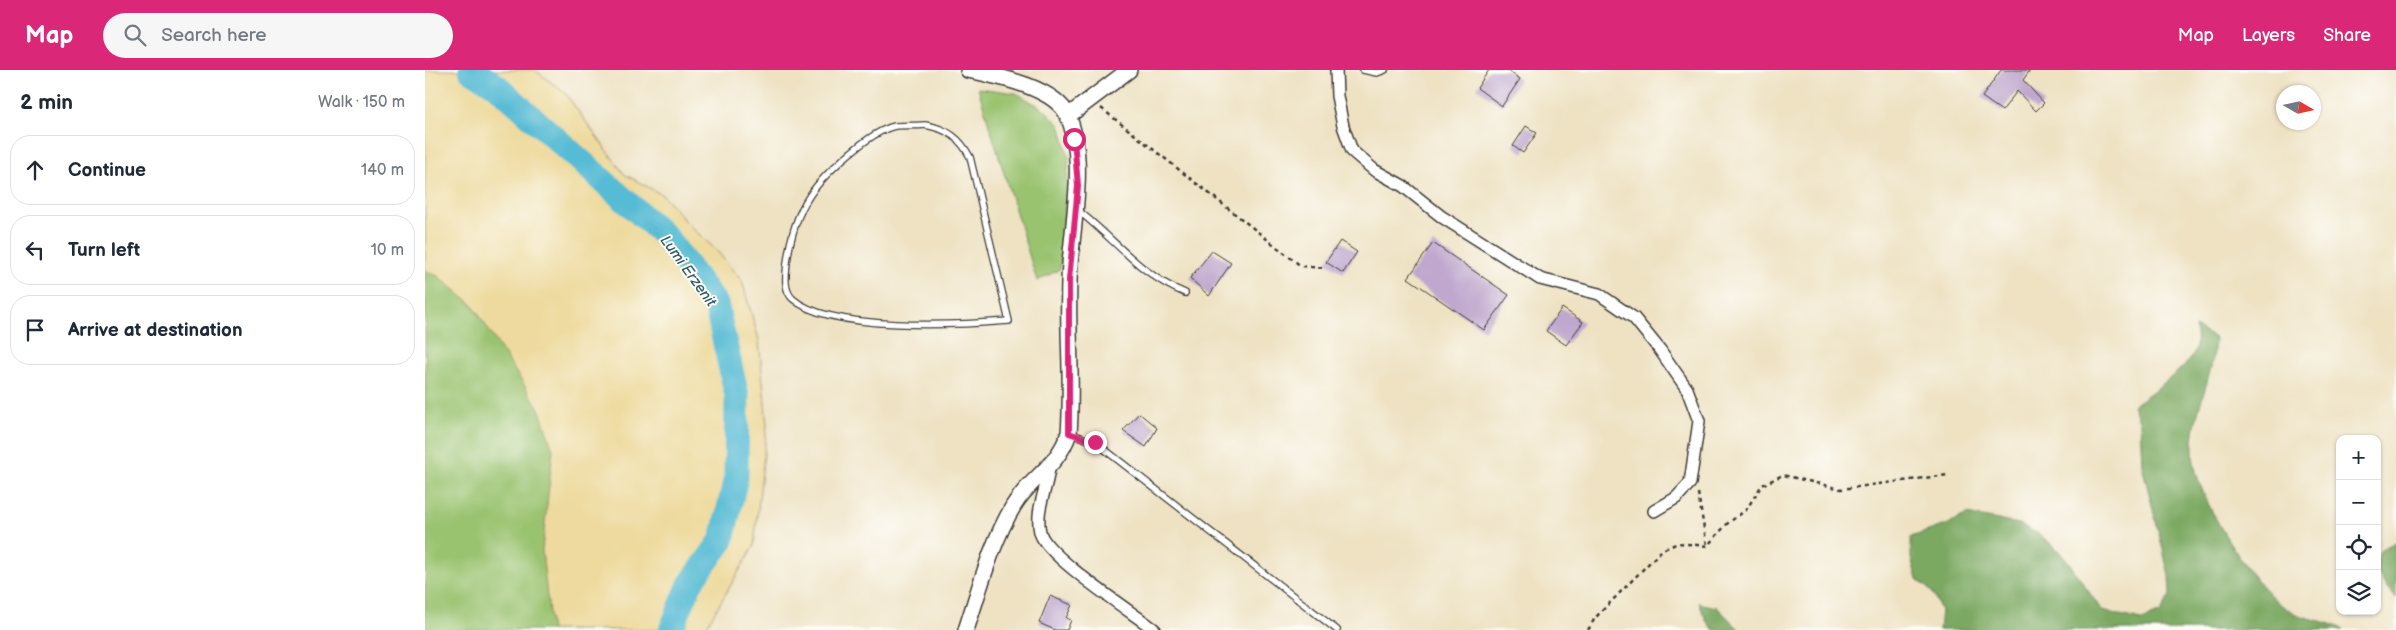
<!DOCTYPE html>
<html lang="en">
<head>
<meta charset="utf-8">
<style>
	body { margin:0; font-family:"Balsamiq Sans",sans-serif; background:#f6f6f7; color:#1f2937 }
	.controls { position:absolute; right:15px; bottom:15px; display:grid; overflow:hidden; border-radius:10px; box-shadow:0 1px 4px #0004 }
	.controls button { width:45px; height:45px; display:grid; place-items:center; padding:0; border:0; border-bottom:1px solid #e0e1e3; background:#fff; color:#1f2937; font:25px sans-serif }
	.compass { position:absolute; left:1851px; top:15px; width:45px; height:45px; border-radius:50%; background:#fff; box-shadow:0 1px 4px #0004; rotate:99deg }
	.stop { position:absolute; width:15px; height:15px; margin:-11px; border:4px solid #db2777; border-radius:50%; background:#fff }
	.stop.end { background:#db2777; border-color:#fff; box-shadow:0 1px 5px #0008 }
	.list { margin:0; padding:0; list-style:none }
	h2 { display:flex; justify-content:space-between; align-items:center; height:65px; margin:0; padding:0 20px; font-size:21px }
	h2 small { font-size:16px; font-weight:400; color:#747a83 }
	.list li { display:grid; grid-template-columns:32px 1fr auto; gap:15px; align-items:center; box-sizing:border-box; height:70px; margin:0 10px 10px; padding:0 10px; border:1px solid #e0e1e3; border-radius:20px }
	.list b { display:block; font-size:19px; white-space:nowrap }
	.list em { font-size:16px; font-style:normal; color:#747a83 }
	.icon { flex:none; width:28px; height:28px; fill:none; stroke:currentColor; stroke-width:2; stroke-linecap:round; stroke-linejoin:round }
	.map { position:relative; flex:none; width:1971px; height:560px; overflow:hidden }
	header { display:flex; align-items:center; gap:30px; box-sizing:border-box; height:70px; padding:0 25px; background:#db2777; color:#fff }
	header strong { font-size:24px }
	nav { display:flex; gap:28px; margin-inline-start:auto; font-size:18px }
	.search { width:350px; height:45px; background:#f6f6f7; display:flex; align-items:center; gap:12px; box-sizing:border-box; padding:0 18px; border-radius:28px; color:#747a83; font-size:19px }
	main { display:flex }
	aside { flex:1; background:#fff }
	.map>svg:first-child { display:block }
	.green { fill:#9ac36f; stroke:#5b7046 }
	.forest { fill:#7ba962; stroke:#4c623f }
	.sand { fill:#eeda9e; stroke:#857b5d }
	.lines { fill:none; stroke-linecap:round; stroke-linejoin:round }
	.river { stroke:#56bbd4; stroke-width:25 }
	.building { fill:#bfa7ce }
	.lane-casing { stroke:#3c3a35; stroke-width:8 }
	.street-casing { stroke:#3c3a35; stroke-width:14 }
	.secondary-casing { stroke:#3c3a35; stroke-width:18 }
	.path { stroke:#3c3a35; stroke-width:2.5; stroke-dasharray:4 4; stroke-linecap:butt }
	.lane { stroke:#fff; stroke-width:5.5 }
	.street { stroke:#fff; stroke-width:11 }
	.secondary { stroke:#fff; stroke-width:15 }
	.route { stroke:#db2777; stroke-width:6 }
	.labels { text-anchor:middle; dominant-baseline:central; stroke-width:4; stroke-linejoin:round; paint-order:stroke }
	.water-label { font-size:15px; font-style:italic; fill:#335c66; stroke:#fdfcf7 }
</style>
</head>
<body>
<header>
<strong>Map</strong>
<div class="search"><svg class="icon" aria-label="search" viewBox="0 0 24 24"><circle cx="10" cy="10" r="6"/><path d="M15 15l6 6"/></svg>Search here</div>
<nav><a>Map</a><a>Layers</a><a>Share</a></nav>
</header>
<main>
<aside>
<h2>2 min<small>Walk · 150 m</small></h2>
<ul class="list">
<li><svg class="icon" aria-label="ahead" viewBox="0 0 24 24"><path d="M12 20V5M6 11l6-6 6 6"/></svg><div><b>Continue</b></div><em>140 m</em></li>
<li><svg class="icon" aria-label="left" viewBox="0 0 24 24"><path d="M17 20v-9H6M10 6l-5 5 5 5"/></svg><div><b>Turn left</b></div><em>10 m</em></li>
<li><svg class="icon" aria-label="arrive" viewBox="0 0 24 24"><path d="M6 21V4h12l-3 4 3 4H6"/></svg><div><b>Arrive at destination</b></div></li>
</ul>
</aside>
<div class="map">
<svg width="1971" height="560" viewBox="0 0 1971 560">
	<rect width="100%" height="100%" fill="#fdfcf7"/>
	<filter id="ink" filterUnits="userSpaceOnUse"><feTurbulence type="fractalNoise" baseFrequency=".02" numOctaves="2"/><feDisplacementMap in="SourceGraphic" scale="10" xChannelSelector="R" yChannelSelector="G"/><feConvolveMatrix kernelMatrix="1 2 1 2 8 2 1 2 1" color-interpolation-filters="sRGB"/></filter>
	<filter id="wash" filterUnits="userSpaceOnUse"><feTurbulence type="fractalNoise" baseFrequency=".0096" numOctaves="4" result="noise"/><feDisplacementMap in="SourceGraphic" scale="20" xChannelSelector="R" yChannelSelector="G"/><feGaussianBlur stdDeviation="1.12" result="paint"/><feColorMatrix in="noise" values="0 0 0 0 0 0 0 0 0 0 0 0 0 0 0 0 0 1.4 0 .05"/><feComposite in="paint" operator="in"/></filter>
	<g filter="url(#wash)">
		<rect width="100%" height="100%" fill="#eee2c3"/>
		<path class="green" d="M553 18 591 23 619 39 635 55 644 87 635 199 612 211Z
			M0 128 109 172 150 560H0Z"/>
		<path class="forest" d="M1770 257 1790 268C1789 309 1766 343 1768 383 1769 425 1825 513 1859 537 1877 550 1900 549 1919 560H1514L1516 540 1507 522 1492 509 1486 488V467L1523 454 1542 444 1594 454 1612 463 1629 476 1643 491 1677 541 1717 550 1736 542 1745 525 1744 505 1717 395 1715 353 1708 335C1724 324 1767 296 1771 277 1772 271 1771 263 1770 257Z
			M1971 472V528C1956 512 1947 500 1956 479Z
			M1274 533 1292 537 1315 560H1289L1282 552Z"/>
		<path class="sand" d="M0 0H110L140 23 199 104 239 126 262 153 291 180 317 211 334 270 342 355 329 476 279 560H126L117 481 128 380 114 338 47 234 13 206 0 201Z"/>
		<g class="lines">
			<path class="river" d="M46 0 72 16 241 167 291 234 312 326 311 407 297 470 265 514 246 560"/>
		</g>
		<g id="blocks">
			<path class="building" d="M1064 0H1082L1095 9 1077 36 1052 18Z
				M1576 0H1605L1598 10 1619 33 1611 41 1592 21 1577 41 1557 27Z
				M1101 56 1112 63 1098 83 1088 76Z
				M915 171 932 182 918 203 901 192Z
				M1008 173 1084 225 1059 260 983 208Z
				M787 181 806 193 784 226 765 208Z
				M1137 238 1158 252 1141 275 1121 261Z
				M714 343 732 358 721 377 698 361Z
				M625 526 647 535 641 548 646 550 642 560H630L614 553Z"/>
		</g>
	</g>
	<g filter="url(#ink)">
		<use href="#blocks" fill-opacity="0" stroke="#3c3a35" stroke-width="1"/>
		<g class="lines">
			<g class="lane-casing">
				<path id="lane" d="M938 0 952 3 960 0
					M500 55C523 59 535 68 545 87L584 251C533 255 406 262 368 229 358 220 361 204 362 193 365 169 372 144 385 125 399 104 445 61 470 56 480 55 491 56 500 55Z
					M651 139C687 166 716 206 760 223
					M644 363 670 372 912 560"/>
			</g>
			<g class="street-casing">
				<path id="street" d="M911 0 912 26 918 56 927 81 949 100 978 116 1017 147 1115 209 1174 224 1209 248 1235 280 1262 319 1274 351 1265 413 1251 428 1229 441
					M624 398C622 420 610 439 615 462 620 486 707 542 730 560"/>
			</g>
			<g class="secondary-casing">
				<path id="secondary" d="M643 46 704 0
					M541 560C555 518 566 473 589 435 607 406 632 398 644 363 648 313 642 262 644 212 645 163 663 92 643 46 630 17 571 6 543 0"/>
			</g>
			<path class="path" d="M676 38 876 196 899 198
				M1273 423 1282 476
				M1163 560 1170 548 1237 480 1253 473 1282 476 1303 453 1321 440 1337 415 1358 405 1416 419 1523 405"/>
			<use href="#lane" class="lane"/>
			<use href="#street" class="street"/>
			<use href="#secondary" class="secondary"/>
		</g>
	</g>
	<g class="lines" filter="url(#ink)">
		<path class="route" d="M649 69 653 116 644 210V363L670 372"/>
	</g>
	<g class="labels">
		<g class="water-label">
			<text transform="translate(263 201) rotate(54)">Lumi Erzenit</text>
		</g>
	</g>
</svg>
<div class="controls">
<button>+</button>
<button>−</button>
<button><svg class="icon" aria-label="locate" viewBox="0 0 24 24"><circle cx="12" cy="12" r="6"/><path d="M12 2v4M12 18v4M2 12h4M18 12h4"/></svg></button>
<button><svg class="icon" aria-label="layers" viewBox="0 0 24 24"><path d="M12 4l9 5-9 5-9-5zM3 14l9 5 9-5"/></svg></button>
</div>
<svg class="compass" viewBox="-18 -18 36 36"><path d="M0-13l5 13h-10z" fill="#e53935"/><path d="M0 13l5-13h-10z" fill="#747a83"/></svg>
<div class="stop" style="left:649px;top:69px"></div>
<div class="stop end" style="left:670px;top:372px"></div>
</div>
</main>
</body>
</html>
